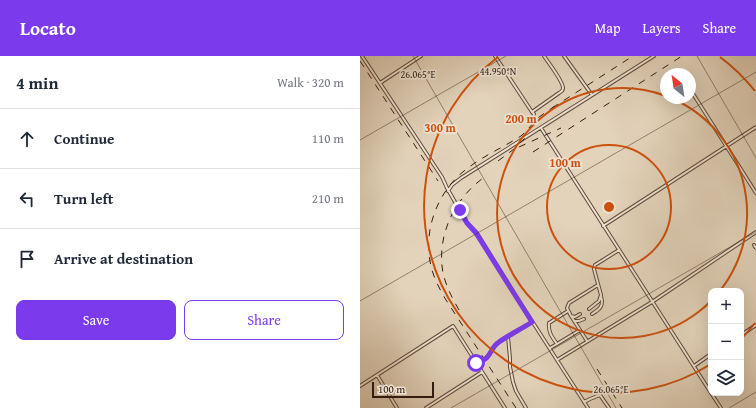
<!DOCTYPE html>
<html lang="en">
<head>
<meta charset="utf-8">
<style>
	body { margin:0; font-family:"Gentium Book Plus",serif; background:#f6f6f7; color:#1f2937 }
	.controls { position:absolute; right:12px; bottom:12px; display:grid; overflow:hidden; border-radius:8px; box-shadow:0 4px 16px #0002 }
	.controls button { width:36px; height:36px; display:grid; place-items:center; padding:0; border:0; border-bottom:1px solid #e0e1e3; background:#fff; color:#1f2937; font:20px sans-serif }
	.compass { position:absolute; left:300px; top:12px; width:36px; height:36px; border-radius:50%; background:#fff; box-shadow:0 4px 16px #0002; rotate:330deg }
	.scale { position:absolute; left:12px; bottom:10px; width:62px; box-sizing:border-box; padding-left:4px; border:2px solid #341d0e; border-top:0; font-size:11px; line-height:14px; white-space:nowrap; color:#341d0e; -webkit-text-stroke:3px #ede2d3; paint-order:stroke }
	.stop { position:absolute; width:12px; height:12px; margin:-9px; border:3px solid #7c3aed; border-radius:50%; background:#fff }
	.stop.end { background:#7c3aed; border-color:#fff; box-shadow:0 1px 4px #0008 }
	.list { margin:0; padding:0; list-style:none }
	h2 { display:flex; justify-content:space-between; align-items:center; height:52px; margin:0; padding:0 16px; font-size:17px }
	h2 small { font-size:13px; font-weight:400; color:#747a83 }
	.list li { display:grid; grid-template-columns:26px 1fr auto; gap:12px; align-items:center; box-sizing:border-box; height:60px; padding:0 16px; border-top:1px solid #e0e1e3 }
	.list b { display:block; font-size:15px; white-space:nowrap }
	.list em { font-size:13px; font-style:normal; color:#747a83 }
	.actions { display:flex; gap:8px; padding:12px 16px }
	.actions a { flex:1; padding:9px 0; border:1px solid #7c3aed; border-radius:8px; text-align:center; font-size:14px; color:#7c3aed }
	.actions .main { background:#7c3aed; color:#fff }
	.icon { flex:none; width:22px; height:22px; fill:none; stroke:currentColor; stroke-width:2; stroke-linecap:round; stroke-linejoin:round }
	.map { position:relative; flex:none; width:396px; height:352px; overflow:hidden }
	header { display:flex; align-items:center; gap:24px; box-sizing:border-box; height:56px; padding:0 20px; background:#7c3aed; color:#fff }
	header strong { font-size:19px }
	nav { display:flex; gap:22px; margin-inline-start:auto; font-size:14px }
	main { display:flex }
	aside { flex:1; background:#fff }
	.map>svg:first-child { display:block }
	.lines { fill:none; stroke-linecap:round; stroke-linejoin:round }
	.lane-casing { stroke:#604a39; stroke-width:4 }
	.lane { stroke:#ede2d3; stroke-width:2 }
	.rail { stroke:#341d0e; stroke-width:1; stroke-dasharray:7 7; stroke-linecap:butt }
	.route { stroke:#7c3aed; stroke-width:5 }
	.ticks { fill:none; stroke:#341d0e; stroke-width:1; stroke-opacity:0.45 }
	.ring { fill:none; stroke:#cd500c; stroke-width:2 }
	.ticks-label { font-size:10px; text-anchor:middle; fill:#341d0e; stroke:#ede2d3; stroke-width:3.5; stroke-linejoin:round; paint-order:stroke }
	.centre { fill:#cd500c; stroke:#ede2d3; stroke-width:2 }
	.ring-label { font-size:12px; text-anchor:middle; font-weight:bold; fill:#cd500c; stroke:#ede2d3; stroke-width:3.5; stroke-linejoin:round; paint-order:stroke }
</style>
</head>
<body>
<header>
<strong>Locato</strong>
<nav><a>Map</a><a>Layers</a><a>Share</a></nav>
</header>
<main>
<aside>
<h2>4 min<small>Walk · 320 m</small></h2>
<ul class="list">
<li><svg class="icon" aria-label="ahead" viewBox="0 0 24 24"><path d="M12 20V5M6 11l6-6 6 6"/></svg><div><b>Continue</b></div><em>110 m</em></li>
<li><svg class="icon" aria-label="left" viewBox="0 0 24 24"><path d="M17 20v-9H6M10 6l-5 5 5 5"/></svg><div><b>Turn left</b></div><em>210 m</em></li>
<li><svg class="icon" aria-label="arrive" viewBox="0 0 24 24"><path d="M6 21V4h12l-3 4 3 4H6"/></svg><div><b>Arrive at destination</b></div></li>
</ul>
<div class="actions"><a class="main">Save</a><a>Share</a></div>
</aside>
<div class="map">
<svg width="396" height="352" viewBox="0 0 396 352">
	<rect width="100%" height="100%" fill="#e3d3bb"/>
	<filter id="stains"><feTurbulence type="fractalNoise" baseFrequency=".005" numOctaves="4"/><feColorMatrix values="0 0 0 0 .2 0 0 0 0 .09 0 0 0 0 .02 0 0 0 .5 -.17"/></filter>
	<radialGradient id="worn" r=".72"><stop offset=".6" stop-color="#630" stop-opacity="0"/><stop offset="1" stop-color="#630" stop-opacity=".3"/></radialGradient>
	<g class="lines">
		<g class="lane-casing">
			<path id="lane" d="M2 0 82 121 87 132 107 167 117 177 154 237 197 304 292 246 396 176
				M135 0 172 56
				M204 0 232 39
				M318 15 320 18
				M20 27 61 0
				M330 33 396 137
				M173 61 174 58 172 56 199 37C202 35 203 35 203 32 203 25 188 6 184 0
				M181 72 351 337
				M88 135 92 129 101 122 294 0
				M243 170 396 71
				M394 189 396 192
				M229 253 239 245 241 239 234 213 235 209 259 194
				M208 255 189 267C188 276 192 281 197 288L220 274
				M232 258C240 253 244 250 241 240
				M211 260 215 261 220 258
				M214 265H219L224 263
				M381 279 396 269
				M148 281 150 302V311L153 326 156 335 166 352
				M227 285 211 260 207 252 209 247 238 229
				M190 292 197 288
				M197 304 228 352
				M116 307C134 302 128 293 139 286 150 279 161 273 172 266
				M334 310 351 298
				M17 319 37 352
				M0 330 93 270 145 352
				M351 337 361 352
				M224 346 230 343 240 339 249 352
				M66 352 122 316"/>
		</g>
		<use href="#lane" class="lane"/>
		<path class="rail" d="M0 5 78 125
			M192 52 273 0
			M159 91 201 72
			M173 96 322 0
			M138 105 154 93 168 79
			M99 254C92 242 86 230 83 217 76 179 95 141 126 120
			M237 313 262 352
			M156 352 86 244C79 232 72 219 70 205 64 172 78 136 104 115 121 101 142 92 161 80 167 75 172 68 178 62 183 58 189 54 195 50"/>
	</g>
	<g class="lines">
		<path class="route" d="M100 154 107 167 116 177 172 266C161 273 149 279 139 286 128 293 134 302 116 307"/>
	</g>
	<path class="ticks" d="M53 0 256 352M337 0 396 102M0 84 146 0M0 245 396 16M91 352 396 176M369 352 396 336"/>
	<g class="ring">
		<circle cx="249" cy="151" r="62"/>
		<path d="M311 42A125 125 0 1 1 306 40"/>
		<path d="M395 267A187 187 0 0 1 381 283M351 308A187 187 0 0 1 138 1M360 1A187 187 0 0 1 395 35"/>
	</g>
	<g class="ticks-label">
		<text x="138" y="19">44.950°N</text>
		<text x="58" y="22">26.065°E</text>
		<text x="251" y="337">26.065°E</text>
	</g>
	<circle cx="249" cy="151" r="6" class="centre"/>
	<g class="ring-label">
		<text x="161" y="67">200 m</text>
		<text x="80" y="76">300 m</text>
		<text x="205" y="111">100 m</text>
	</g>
	<rect width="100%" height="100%" filter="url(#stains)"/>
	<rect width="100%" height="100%" fill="url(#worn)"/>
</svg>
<div class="controls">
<button>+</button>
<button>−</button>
<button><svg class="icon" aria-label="layers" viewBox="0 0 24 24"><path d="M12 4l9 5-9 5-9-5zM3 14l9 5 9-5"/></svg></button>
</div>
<svg class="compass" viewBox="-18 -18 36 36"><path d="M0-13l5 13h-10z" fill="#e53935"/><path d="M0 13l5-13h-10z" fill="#747a83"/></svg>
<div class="scale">100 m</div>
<div class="stop" style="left:116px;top:307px"></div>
<div class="stop end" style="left:100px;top:154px"></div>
</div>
</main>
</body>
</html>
